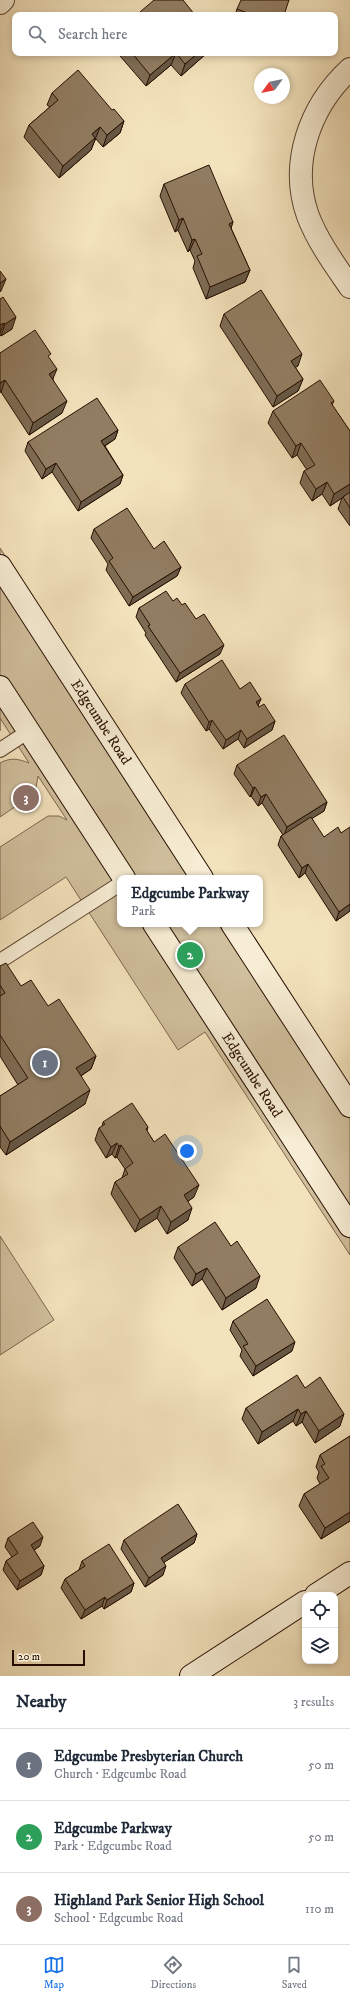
<!DOCTYPE html>
<html lang="en">
<head>
<meta charset="utf-8">
<style>
	body { margin:0; font-family:"IM FELL DW Pica",serif; background:#f2f2f3; color:#1f2937 }
	.controls { position:absolute; right:12px; bottom:12px; display:grid; overflow:hidden; border-radius:8px; box-shadow:0 2px 6px #0003 }
	.controls button { width:36px; height:36px; display:grid; place-items:center; padding:0; border:0; border-bottom:1px solid #e0e1e3; background:#fff; color:#1f2937; font:20px sans-serif }
	.compass { position:absolute; left:254px; top:68px; width:36px; height:36px; border-radius:50%; background:#fff; box-shadow:0 2px 6px #0003; rotate:237deg }
	.scale { position:absolute; left:12px; bottom:10px; width:73px; box-sizing:border-box; padding-left:4px; border:2px solid #270e00; border-top:0; font-size:11px; line-height:14px; white-space:nowrap; color:#270e00; -webkit-text-stroke:3px #f7edd4; paint-order:stroke }
	.you { position:absolute; left:187px; top:1151px; width:14px; height:14px; margin:-10px; border:3px solid #fff; border-radius:50%; background:#1a73e8; box-shadow:0 0 0 6px #1a73e833 }
	.badge { display:grid; place-items:center; width:26px; height:26px; border-radius:50%; background:#1a73e8; color:#fff; font-size:13px; font-weight:700 }
	.pin { position:absolute; translate:-50% -50%; border:2px solid #fff; box-shadow:0 1px 4px #0006 }
	.popup { position:absolute; left:117px; top:875px; width:146px; height:52px; box-sizing:border-box; display:grid; place-content:center; border-radius:8px; background:#fff; filter:drop-shadow(0 1px 3px #0005); font-size:13px; white-space:nowrap; color:#747a83 }
	.popup b { font-size:15px; color:#1f2937 }
	.popup::after { content:''; position:absolute; left:50%; top:100%; margin-left:-8px; border:8px solid transparent; border-top-color:#fff }
	.list { margin:0; padding:0; list-style:none }
	h2 { display:flex; justify-content:space-between; align-items:center; height:52px; margin:0; padding:0 16px; font-size:17px }
	h2 small { font-size:13px; font-weight:400; color:#747a83 }
	.list li { display:grid; grid-template-columns:26px 1fr auto; gap:12px; align-items:center; box-sizing:border-box; height:72px; padding:0 16px; border-top:1px solid #e0e1e3 }
	.list b { display:block; font-size:15px; white-space:nowrap }
	.list p { margin:0; font-size:13px; white-space:nowrap; color:#747a83 }
	.list em { font-size:13px; font-style:normal; color:#747a83 }
	.icon { flex:none; width:22px; height:22px; fill:none; stroke:currentColor; stroke-width:2; stroke-linecap:round; stroke-linejoin:round }
	.map { position:relative; flex:none; width:350px; height:1676px; overflow:hidden }
	.search { position:absolute; background:#fff; box-shadow:0 2px 6px #0003; left:12px; right:12px; top:12px; height:44px; display:flex; align-items:center; gap:10px; box-sizing:border-box; padding:0 14px; border-radius:8px; color:#747a83; font-size:15px }
	.sheet { height:268px; background:#fff }
	nav { display:flex; justify-content:space-around; align-items:center; box-sizing:border-box; height:56px; border-top:1px solid #e0e1e3; background:#fff; font-size:11px; color:#747a83 }
	nav a { display:grid; justify-items:center; gap:2px }
	nav .on { color:#1a73e8 }
	.map>svg:first-child { display:block }
	.green { fill:#d0bf9d; stroke:#7c664e }
	.lines { fill:none; stroke-linecap:round; stroke-linejoin:round }
	.lane-casing { stroke:#5a432f; stroke-width:16 }
	.street-casing { stroke:#5a432f; stroke-width:24 }
	.secondary-casing { stroke:#270e00; stroke-width:24 }
	.lane { stroke:#f7edd4; stroke-width:14 }
	.street { stroke:#f7edd4; stroke-width:22 }
	.secondary { stroke:#f7edd4; stroke-width:22 }
	.wall { fill:#7d6c54; stroke:#270e00 }
	.shaded-wall { fill:#665845; stroke:#270e00 }
	.building { fill:#917d62; stroke:#270e00 }
	.labels { text-anchor:middle; dominant-baseline:central; stroke-width:3; stroke-linejoin:round; paint-order:stroke }
	.street-label { font-size:15px; fill:#270e00; stroke:#f7edd4 }
</style>
</head>
<body>
<div class="map">
<svg width="350" height="1676" viewBox="0 0 350 1676">
	<rect width="100%" height="100%" fill="#f3e3bd"/>
	<filter id="stains"><feTurbulence type="fractalNoise" baseFrequency=".005" numOctaves="4"/><feColorMatrix values="0 0 0 0 .2 0 0 0 0 .09 0 0 0 0 .02 0 0 0 .5 -.17"/></filter>
	<radialGradient id="worn" r=".72"><stop offset=".6" stop-color="#630" stop-opacity="0"/><stop offset="1" stop-color="#630" stop-opacity=".3"/></radialGradient>
	<path class="green" d="M0 548 214 878H120V924H244L350 1086V1255L205 1032 178 1050 66 877 0 920V847L48 816H59L67 820 38 776 35 793 0 817V763C11 757 19 759 29 763L0 718V731Z
		M0 1236 54 1320 0 1355Z"/>
	<g class="lines">
		<g class="lane-casing">
			<path id="lane" d="M0 750 29 731
				M0 961 120 884"/>
		</g>
		<g class="street-casing">
			<path id="street" d="M0 3 3 0
				M350 69C310 106 289 163 308 216 318 242 335 265 350 287"/>
		</g>
		<g class="secondary-casing">
			<path id="secondary" d="M0 566 202 878
				M0 687 124 878
				M154 924 350 1226
				M232 924 350 1106
				M316 1595 350 1573
				M191 1676 305 1602"/>
		</g>
		<use href="#lane" class="lane"/>
		<use href="#street" class="street"/>
		<use href="#secondary" class="secondary"/>
	</g>
	<path class="wall" d="M237 9 284 15H235Z
		M140 12 195 15H139Z
		M121 53H207L181 76 171 65 146 86 120 56Z
		M52 93 112 110 124 121 120 133 103 147 96 139 95 140 91 150 59 178 24 137 29 125 50 107 47 105Z
		M164 184 233 222 231 228 250 270 245 282 206 299 193 268 195 261 190 250 188 252 178 230 175 232 160 196Z
		M0 299 12 329 1 336 0 335Z
		M224 314 298 366 295 367 303 379 298 391 273 407 220 326Z
		M0 353 49 358 53 379 62 413 29 435 1 392H0Z
		M334 401 332 405 350 431V526L338 509 342 498 330 506 322 494 312 501 300 483 304 471 307 470 297 455 292 458 268 423 273 411Z
		M118 430 115 439 105 446 123 475 120 484 78 511 52 472 42 479 25 451 28 442Z
		M94 529 154 549 181 567 177 576 129 606 106 570 108 564 91 538Z
		M173 601 182 605 196 619 220 654 176 682 145 635 146 633 136 617 139 608Z
		M185 684 240 689 261 699 258 705 259 707 275 721 272 730 244 748 238 739 223 749 209 729 206 731 181 693Z
		M237 765 327 802 324 811 312 818 350 911 336 921 305 873 299 878 278 845 281 836 283 835 262 803 258 806 251 796 250 797 234 774Z
		M0 966 21 986 48 1006 96 1056 91 1069 81 1076 85 1104 6 1155 0 1147V1096L18 1085 0 1056Z
		M103 1122 148 1127 147 1131 154 1142 194 1197 188 1201V1220L167 1234 157 1218 135 1232 111 1194 115 1182 122 1178 125 1169 117 1157 115 1158 112 1154 106 1158 95 1140 99 1128 102 1127Z
		M231 1246 256 1288 222 1310 202 1279 192 1286 174 1258 178 1247Z
		M233 1321 292 1351 253 1376 240 1356 242 1350 230 1330Z
		M305 1388 340 1426 315 1443 302 1422 296 1426 293 1421 258 1444 242 1419 246 1408Z
		M350 1436V1521L321 1539 299 1506 304 1494 320 1484 317 1478 319 1472 316 1467 320 1455Z
		M197 1534 194 1543 164 1562 163 1575 145 1587 121 1549 124 1540Z
		M8 1538 40 1546 34 1550 44 1566 41 1575 17 1590 3 1570 6 1561 12 1557 5 1547Z
		M82 1561 134 1583 131 1592 104 1609 102 1606 81 1619 61 1588 65 1579 79 1570Z"/>
	<path class="shaded-wall" d="M176 53 171 65 146 86 150 75Z
		M198 53H207L181 76 185 64Z
		M124 121 120 133 103 147 107 135Z
		M100 127 91 150 59 178 63 166 92 134Z
		M183 218 178 230 175 232 179 220Z
		M233 222 229 234V224Z
		M195 239 190 250 188 252 192 240Z
		M250 270 245 282 206 299 210 287Z
		M6 279 1 291 0 292V283Z
		M16 317 12 329 1 336 5 324Z
		M4 323 0 333V325Z
		M302 354 298 366 287 373 291 361Z
		M57 369 52 381 49 374Z
		M303 379 298 391 273 407 277 396Z
		M5 380 1 392H0V383Z
		M67 401 62 413 29 435 33 423Z
		M118 430 115 439 98 450 101 441Z
		M301 443 297 455 292 458 296 446Z
		M56 463 52 472 42 479 46 469Z
		M123 475 120 484 78 511 81 502Z
		M327 482 322 494 312 501 316 489Z
		M350 484V493L343 497 342 498 330 506 334 494Z
		M181 567 177 576 129 606 133 597Z
		M224 645 220 654 176 682 180 673Z
		M261 699 257 708 256 702Z
		M212 720 209 729 206 731 209 722Z
		M275 721 272 730 244 748 247 739Z
		M241 730 238 739 223 749 226 740Z
		M255 787 251 796 250 797 253 788Z
		M266 794 262 803 258 806 261 797Z
		M327 802 324 811 284 836 287 827Z
		M308 864 305 873 299 878 302 868Z
		M350 904V911L336 921 339 912Z
		M96 1056 91 1069 71 1082 76 1068Z
		M90 1090 85 1104 6 1155 10 1142Z
		M117 1143 112 1154 106 1158 111 1147Z
		M121 1145 117 1157 115 1158 119 1146Z
		M199 1185 194 1197 180 1207 184 1195Z
		M161 1206 157 1218 135 1232 140 1220Z
		M192 1208 188 1220 167 1234 171 1222Z
		M207 1268 202 1279 192 1286 196 1274Z
		M260 1276 256 1288 222 1310 226 1298Z
		M295 1342 292 1351 253 1376 256 1366Z
		M298 1409 293 1421 258 1444 262 1432Z
		M306 1411 302 1422 296 1426 301 1414Z
		M344 1414 340 1426 315 1443 319 1431Z
		M350 1512V1521L321 1539 325 1528Z
		M197 1534 194 1543 157 1567 161 1558Z
		M43 1537 40 1546 28 1554 31 1545Z
		M44 1566 41 1575 17 1590 20 1581Z
		M166 1566 163 1575 145 1587 149 1578Z
		M134 1583 131 1592 104 1609 107 1600Z
		M105 1597 102 1606 81 1619 85 1610Z"/>
	<path class="building" d="M154 0H183L195 15H143L140 12Z
		M241 0H289L284 15H253L237 9Z
		M132 53H198L185 64 176 53 150 75Z
		M78 70 112 110 114 109 124 121 107 135 100 127 92 134 95 138 63 166 29 125 58 100 52 93Z
		M209 165 233 222 229 224 250 270 210 287 197 256 202 254 195 239 192 240 183 218 179 220 164 184Z
		M0 271 6 279 0 283Z
		M261 290 302 354 291 361 303 379 277 396 224 314Z
		M3 297 16 317 5 324 4 323 0 325V299Z
		M35 330 51 354 48 356 57 369 49 374 67 401 33 423 5 380 0 383V353Z
		M320 380 334 401 331 403 350 431V484L334 494 327 482 316 489 304 471 315 465 301 443 296 446 273 411Z
		M97 398 118 430 101 441 123 475 81 502 56 463 46 469 28 442Z
		M350 492V508L343 497Z
		M127 508 154 549 164 541 181 567 133 597 109 561 113 558 94 529Z
		M166 591 173 601 177 598 182 605 185 603 196 619 204 614 224 645 180 673 148 626 150 625 139 608Z
		M222 660 240 689 250 682 261 699 256 702 259 707 264 704 275 721 247 739 241 730 226 740 212 720 209 722 185 684Z
		M284 735 327 802 287 827 266 794 261 797 255 787 253 788 237 765Z
		M311 817 324 837 338 827 341 833 350 827V904L339 912 308 864 302 868 281 836Z
		M6 963 21 986 31 980 48 1006 59 999 96 1056 76 1068 90 1090 10 1142 0 1126V1096L28 1078 0 1035V996L5 993 0 985V966Z
		M132 1103 148 1127 146 1129 154 1142 165 1134 199 1185 184 1195 192 1208 171 1222 161 1206 140 1220 115 1182 128 1174 125 1169 133 1163 121 1145 119 1146 117 1143 111 1147 99 1128 105 1124 103 1122Z
		M215 1222 231 1246 237 1241 260 1276 226 1298 207 1268 196 1274 178 1247Z
		M267 1299 295 1342 256 1366 243 1346 248 1344 233 1321Z
		M297 1375 305 1388 320 1377 344 1414 319 1431 306 1411 301 1414 298 1409 262 1432 246 1408Z
		M350 1436V1512L325 1528 304 1494 329 1478 321 1466 325 1464 320 1455Z
		M178 1504 197 1534 161 1558 166 1566 149 1578 124 1540Z
		M33 1522 43 1537 31 1545 44 1566 20 1581 6 1561 18 1553 8 1538Z
		M109 1544 134 1583 107 1600 105 1597 85 1610 65 1579 85 1566 82 1561Z"/>
	<g class="labels">
		<g class="street-label">
			<text transform="translate(101 722) rotate(57)">Edgcumbe Road</text>
			<text transform="translate(252 1075) rotate(57)">Edgcumbe Road</text>
		</g>
	</g>
	<rect width="100%" height="100%" filter="url(#stains)"/>
	<rect width="100%" height="100%" fill="url(#worn)"/>
</svg>
<div class="controls">
<button><svg class="icon" aria-label="locate" viewBox="0 0 24 24"><circle cx="12" cy="12" r="6"/><path d="M12 2v4M12 18v4M2 12h4M18 12h4"/></svg></button>
<button><svg class="icon" aria-label="layers" viewBox="0 0 24 24"><path d="M12 4l9 5-9 5-9-5zM3 14l9 5 9-5"/></svg></button>
</div>
<svg class="compass" viewBox="-18 -18 36 36"><path d="M0-13l5 13h-10z" fill="#e53935"/><path d="M0 13l5-13h-10z" fill="#747a83"/></svg>
<div class="scale">20 m</div>
<div class="you"></div>
<div class="pin badge" style="left:45px;top:1063px;background:#6b7280">1</div>
<div class="pin badge" style="left:190px;top:955px;background:#2e9e5b">2</div>
<div class="popup"><b>Edgcumbe Parkway</b>Park</div>
<div class="pin badge" style="left:26px;top:798px;background:#8d6e63">3</div>
<div class="search"><svg class="icon" aria-label="search" viewBox="0 0 24 24"><circle cx="10" cy="10" r="6"/><path d="M15 15l6 6"/></svg>Search here</div>
</div>
<section class="sheet">
<h2>Nearby<small>3 results</small></h2>
<ul class="list">
<li><span class="badge" style="background:#6b7280">1</span><div><b>Edgcumbe Presbyterian Church</b><p>Church · Edgcumbe Road</p></div><em>50 m</em></li>
<li><span class="badge" style="background:#2e9e5b">2</span><div><b>Edgcumbe Parkway</b><p>Park · Edgcumbe Road</p></div><em>50 m</em></li>
<li><span class="badge" style="background:#8d6e63">3</span><div><b>Highland Park Senior High School</b><p>School · Edgcumbe Road</p></div><em>110 m</em></li>
</ul>
</section>
<nav>
<a class="on"><svg class="icon" aria-label="map" viewBox="0 0 24 24"><path d="M3 6l6-2 6 2 6-2v14l-6 2-6-2-6 2zM9 4v14M15 6v14"/></svg>Map</a>
<a><svg class="icon" aria-label="directions" viewBox="0 0 24 24"><path d="M12 3l9 9-9 9-9-9zM9 14v-3h6M13 9l2 2-2 2"/></svg>Directions</a>
<a><svg class="icon" aria-label="saved" viewBox="0 0 24 24"><path d="M7 4h10v16l-5-4-5 4z"/></svg>Saved</a>
</nav>
</body>
</html>
